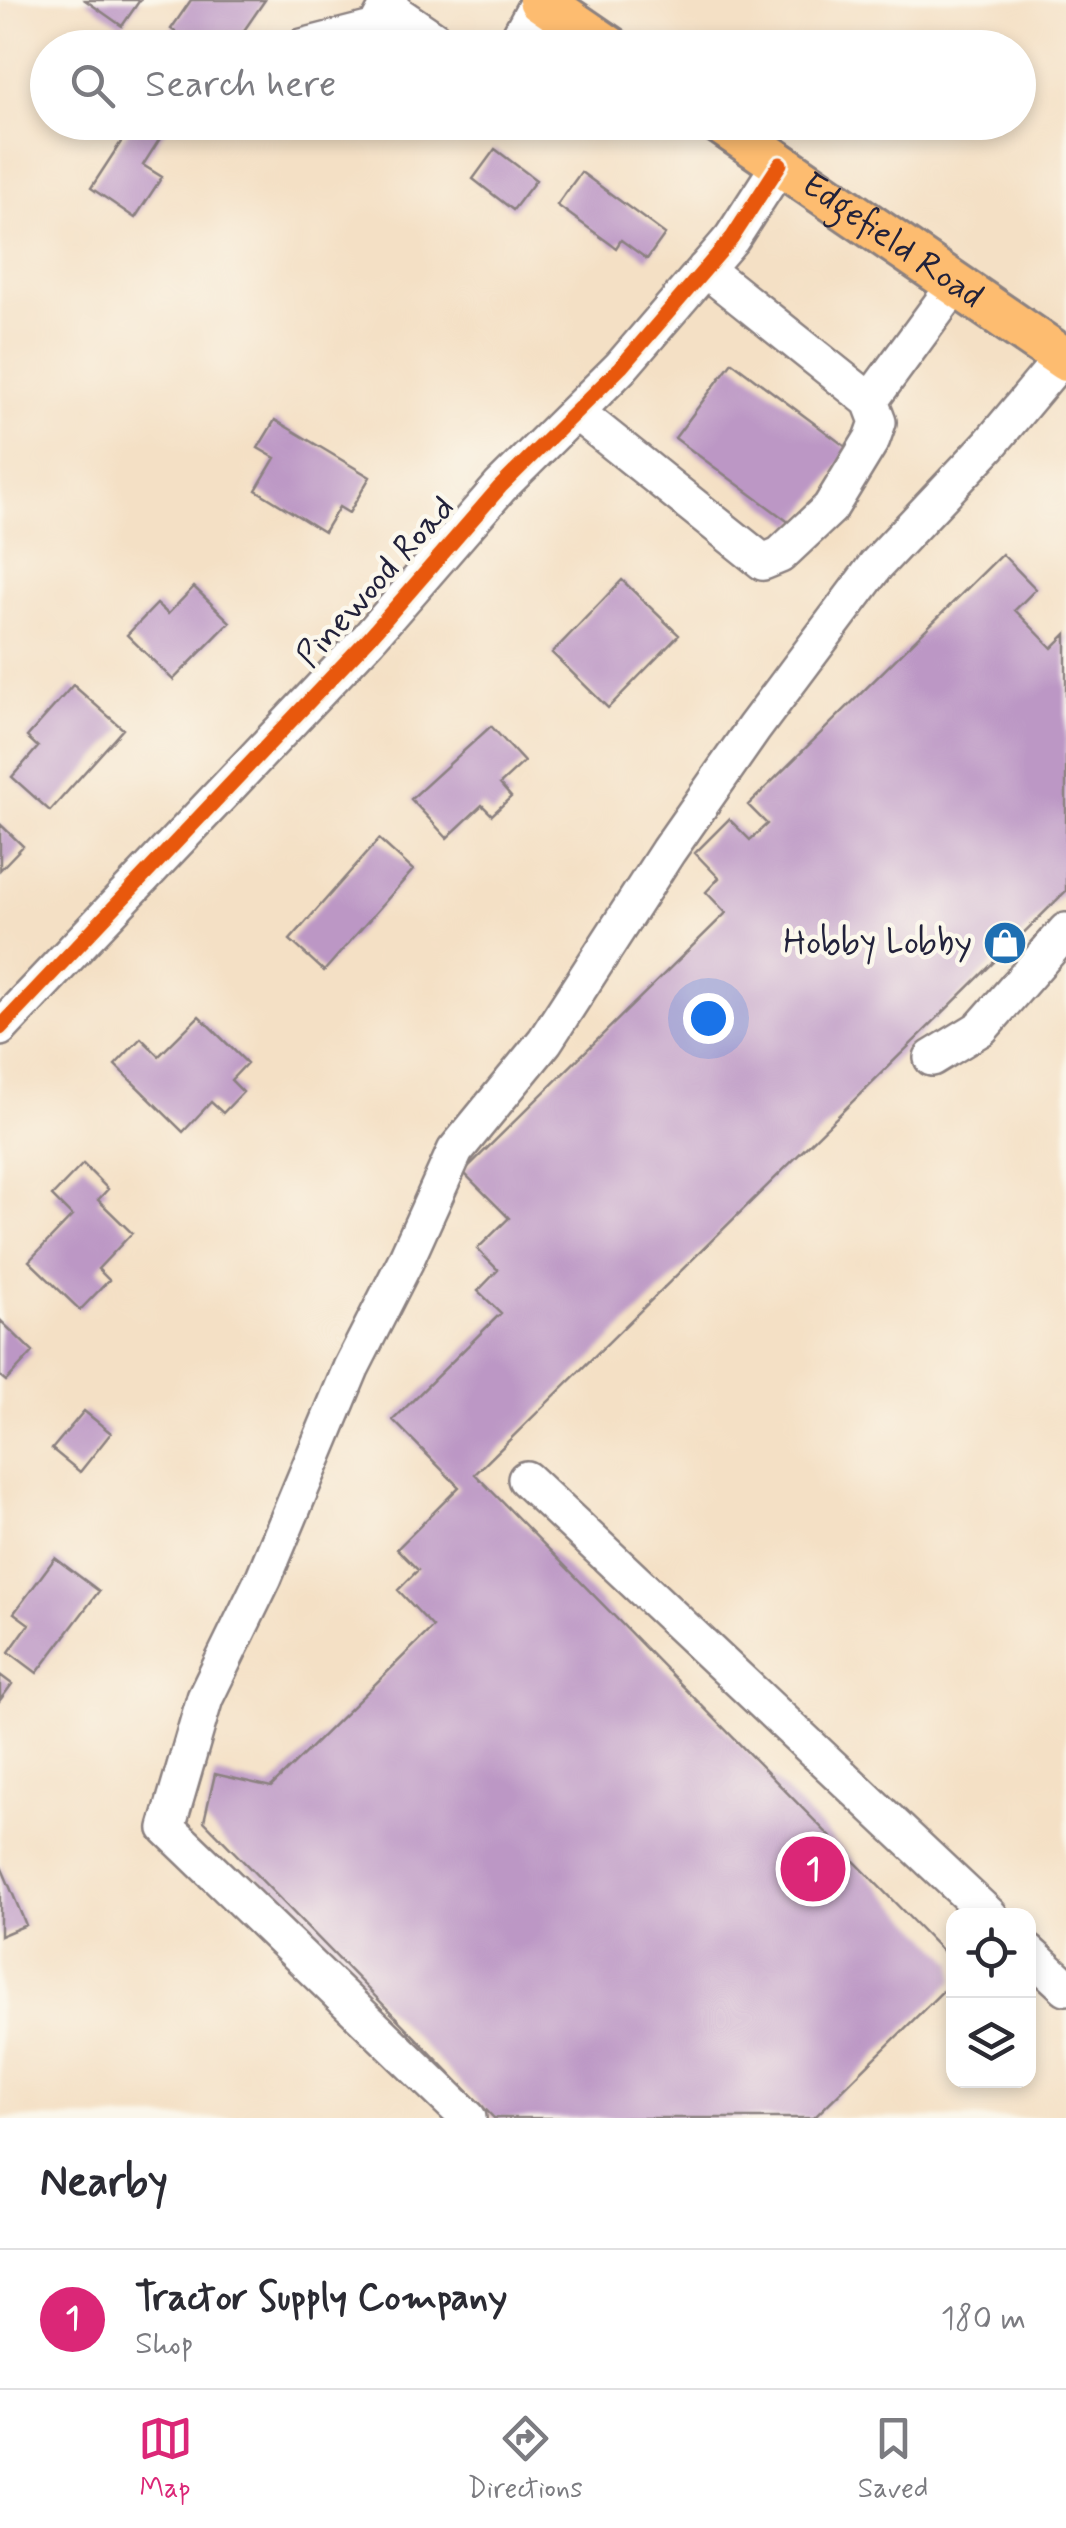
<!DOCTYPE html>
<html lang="en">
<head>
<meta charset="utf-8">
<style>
	body { margin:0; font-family:Mynerve,sans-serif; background:#f2f2f3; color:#2b2b33 }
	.controls { position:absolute; right:30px; bottom:30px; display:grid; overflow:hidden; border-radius:20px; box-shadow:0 5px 15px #0003 }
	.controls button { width:90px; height:90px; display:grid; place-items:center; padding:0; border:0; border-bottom:2px solid #e1e1e2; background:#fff; color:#2b2b33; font:50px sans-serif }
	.you { position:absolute; left:708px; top:1018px; width:35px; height:35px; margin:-25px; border:8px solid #fff; border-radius:50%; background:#1a73e8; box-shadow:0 0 0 15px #1a73e833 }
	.badge { display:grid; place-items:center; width:65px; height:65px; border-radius:50%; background:#db2777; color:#fff; font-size:32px; font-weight:700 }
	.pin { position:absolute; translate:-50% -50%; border:5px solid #fff; box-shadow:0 2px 10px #0006 }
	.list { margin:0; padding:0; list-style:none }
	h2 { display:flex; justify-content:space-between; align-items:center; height:130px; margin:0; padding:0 40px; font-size:42px }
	h2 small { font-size:32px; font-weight:400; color:#7c7c81 }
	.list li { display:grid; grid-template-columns:65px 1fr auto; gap:30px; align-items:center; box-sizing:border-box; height:140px; padding:0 40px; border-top:2px solid #e1e1e2 }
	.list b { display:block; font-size:38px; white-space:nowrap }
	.list p { margin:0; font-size:32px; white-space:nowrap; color:#7c7c81 }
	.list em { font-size:32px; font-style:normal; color:#7c7c81 }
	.icon { flex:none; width:55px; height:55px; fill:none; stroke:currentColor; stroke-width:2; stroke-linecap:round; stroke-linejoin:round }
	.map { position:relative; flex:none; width:1066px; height:2118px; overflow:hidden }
	.search { position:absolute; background:#fff; box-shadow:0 5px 15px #0003; left:30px; right:30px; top:30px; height:110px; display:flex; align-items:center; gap:25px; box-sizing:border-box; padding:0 35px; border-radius:55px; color:#7c7c81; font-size:38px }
	.sheet { height:270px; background:#fff }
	nav { display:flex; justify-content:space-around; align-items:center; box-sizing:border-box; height:140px; border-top:2px solid #e1e1e2; background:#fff; font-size:28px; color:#7c7c81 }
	nav a { display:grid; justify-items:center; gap:5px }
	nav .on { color:#db2777 }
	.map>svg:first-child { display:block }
	.building { fill:#bc97c5 }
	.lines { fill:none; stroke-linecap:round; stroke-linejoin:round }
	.minor-casing { stroke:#8b8180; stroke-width:40 }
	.major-casing { stroke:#8b8180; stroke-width:48 }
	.minor { stroke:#fff; stroke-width:35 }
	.major { stroke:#fdbc6f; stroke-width:42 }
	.cycleway-casing { stroke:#fbf7ec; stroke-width:21 }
	.cycleway { stroke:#e8590c; stroke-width:15 }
	.labels { text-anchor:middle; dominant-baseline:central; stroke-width:9; stroke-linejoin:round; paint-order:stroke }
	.street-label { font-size:35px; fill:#22223b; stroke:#fbf7ec }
	.poi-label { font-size:35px; fill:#22223b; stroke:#fbf7ec; text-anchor:end }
</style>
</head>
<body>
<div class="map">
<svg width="1066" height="2118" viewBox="0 0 1066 2118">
	<rect width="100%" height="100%" fill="#fbf7ec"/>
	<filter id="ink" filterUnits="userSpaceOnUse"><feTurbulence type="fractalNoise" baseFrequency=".01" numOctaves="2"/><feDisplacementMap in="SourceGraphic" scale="20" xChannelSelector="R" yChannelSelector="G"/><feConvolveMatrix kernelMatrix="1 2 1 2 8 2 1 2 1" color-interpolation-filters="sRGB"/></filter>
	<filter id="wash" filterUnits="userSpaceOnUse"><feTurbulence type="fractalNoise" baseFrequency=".0048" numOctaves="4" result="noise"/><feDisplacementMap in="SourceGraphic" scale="40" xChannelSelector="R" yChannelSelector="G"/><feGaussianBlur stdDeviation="2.25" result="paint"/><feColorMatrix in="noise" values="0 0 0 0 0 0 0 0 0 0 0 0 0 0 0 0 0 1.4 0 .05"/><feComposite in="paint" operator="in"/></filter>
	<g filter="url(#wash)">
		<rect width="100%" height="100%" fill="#f4e0c5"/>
		<g id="blocks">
			<path class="building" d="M85 0H140L122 26Z
				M191 0H265L232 48H198L171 29Z
				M134 122H156L166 129 143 165 162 177 135 218 91 188Z
				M495 149 536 180 513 210 473 179Z
				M581 172 665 234 647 259 621 240 616 248 557 205Z
				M732 362 850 450 794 526 675 438Z
				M275 420 370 477 349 513 339 507 324 532 256 490 275 458 258 448Z
				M1002 554 1036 589 1015 610 1052 648 1066 634V891L475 1474 954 1963V1980L814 2118H494L204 1821 215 1774 271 1787 433 1627 398 1590 418 1570 397 1549 459 1487 393 1420 501 1313 478 1291 498 1270 477 1249 509 1218 463 1172 726 913 706 892 719 878 695 853 729 819 750 840 767 824 748 805Z
				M622 580 679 635 608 708 552 653Z
				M194 587 230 622 173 680 127 635 157 604 168 614Z
				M73 685 123 729 50 811 12 777 38 747 27 737Z
				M491 726 524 762 500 784 511 797 492 815 482 805 447 838 411 799Z
				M0 824 23 846 0 870Z
				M379 839 413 870 324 971 290 940Z
				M199 1016 247 1063 231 1080 243 1092 223 1113 211 1102 183 1132 115 1065 141 1038 159 1056Z
				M83 1164 108 1189 98 1200 132 1233 98 1269 109 1280 80 1310 29 1261 72 1216 52 1196Z
				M0 1320 33 1352 6 1381 0 1376Z
				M84 1411 111 1433 80 1472 52 1449Z
				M55 1558 99 1591 37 1673 9 1652 29 1624 14 1613Z
				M0 1675 12 1684 0 1700Z
				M0 1864 26 1925 0 1936Z"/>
		</g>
	</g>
	<g filter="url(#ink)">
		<use href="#blocks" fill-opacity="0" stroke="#8b8180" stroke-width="2.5"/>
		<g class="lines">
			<g class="minor-casing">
				<path id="minor" d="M387 7 447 48
					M302 47 376 28 391 0
					M513 48 539 0
					M705 269 870 401 956 284
					M576 412 763 562 780 555 830 508 872 439 878 422 870 401
					M0 1028 369 638 500 487 621 367 732 238 780 164
					M932 1058 981 1028 1066 931
					M526 1479 990 1916
					M1028 1952 1066 1987
					M468 2118 167 1828 205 1698 264 1577 351 1368 405 1262 455 1151 545 1041 668 851 754 728 876 565 990 444 1062 358"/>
			</g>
			<g class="major-casing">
				<g id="major">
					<path d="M540 0 610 48"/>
					<path id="s1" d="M719 122 1066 360"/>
				</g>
			</g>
			<use href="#minor" class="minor"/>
			<use href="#major" class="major"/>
			<g class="cycleway-casing">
				<path id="cycleway" d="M0 1028 369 638 500 487 621 367 732 238 780 164"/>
			</g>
			<use href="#cycleway" class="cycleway"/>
		</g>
	</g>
	<defs>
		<g id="shop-disc" transform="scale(2.25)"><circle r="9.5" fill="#1f6fb2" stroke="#fbf7ec"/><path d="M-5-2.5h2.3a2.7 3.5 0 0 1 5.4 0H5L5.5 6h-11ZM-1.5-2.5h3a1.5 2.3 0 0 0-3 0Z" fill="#fff"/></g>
	</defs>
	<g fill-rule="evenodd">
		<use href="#shop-disc" x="1005" y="943"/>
	</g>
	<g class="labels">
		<g class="street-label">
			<text stroke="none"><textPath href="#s1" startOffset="210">Edgefield Road</textPath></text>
			<text transform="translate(376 582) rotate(-48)">Pinewood Road</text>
		</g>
		<g class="poi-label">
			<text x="972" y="943">Hobby Lobby</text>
		</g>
	</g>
</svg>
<div class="controls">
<button><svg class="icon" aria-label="locate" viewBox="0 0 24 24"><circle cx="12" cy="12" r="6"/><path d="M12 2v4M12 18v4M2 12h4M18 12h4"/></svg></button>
<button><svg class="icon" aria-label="layers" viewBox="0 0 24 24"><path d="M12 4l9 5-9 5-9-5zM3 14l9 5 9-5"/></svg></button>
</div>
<div class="you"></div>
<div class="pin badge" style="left:813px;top:1869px">1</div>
<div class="search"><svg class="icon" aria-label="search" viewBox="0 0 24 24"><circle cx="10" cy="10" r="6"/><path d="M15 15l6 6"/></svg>Search here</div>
</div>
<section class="sheet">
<h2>Nearby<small></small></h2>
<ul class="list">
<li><span class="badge">1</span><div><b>Tractor Supply Company</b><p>Shop</p></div><em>180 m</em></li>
</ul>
</section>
<nav>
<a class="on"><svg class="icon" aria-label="map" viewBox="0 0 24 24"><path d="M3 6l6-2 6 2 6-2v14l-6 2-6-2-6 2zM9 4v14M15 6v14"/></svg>Map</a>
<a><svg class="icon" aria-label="directions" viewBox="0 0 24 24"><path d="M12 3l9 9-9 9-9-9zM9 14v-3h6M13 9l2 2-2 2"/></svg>Directions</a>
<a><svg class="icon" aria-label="saved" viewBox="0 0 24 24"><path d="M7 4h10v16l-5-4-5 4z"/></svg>Saved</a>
</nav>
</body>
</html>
